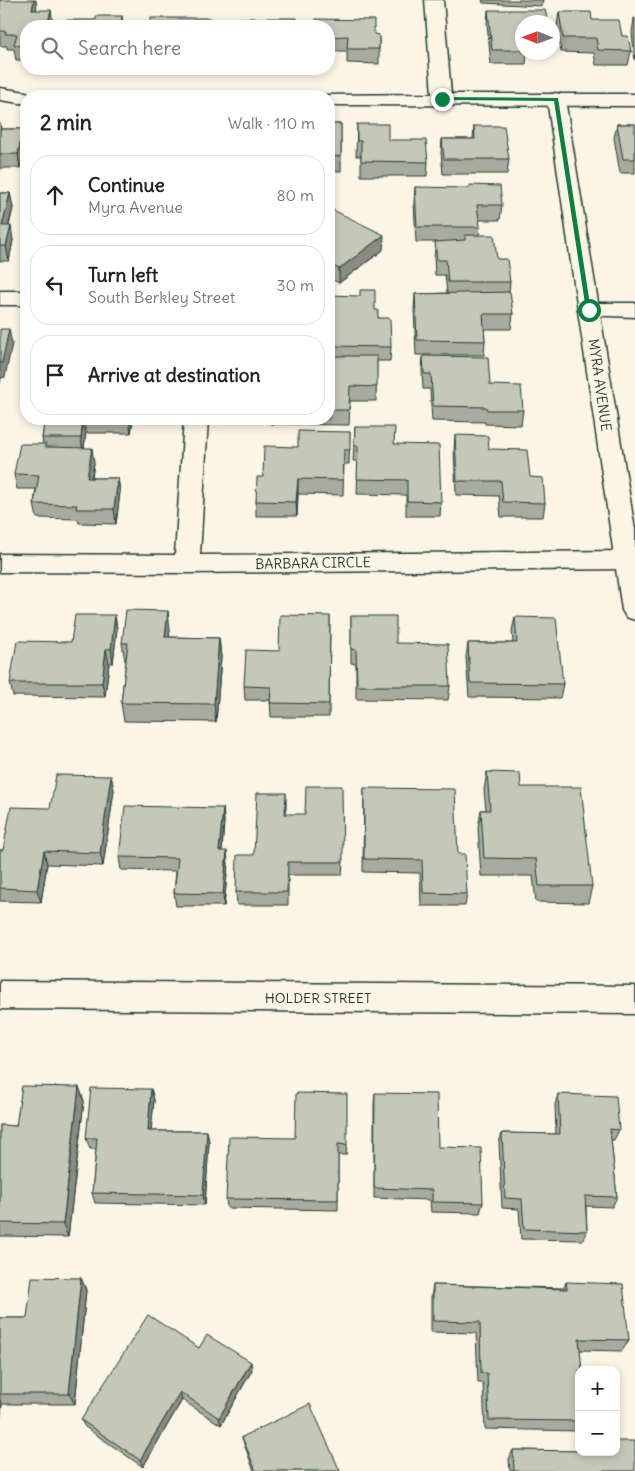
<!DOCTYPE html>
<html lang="en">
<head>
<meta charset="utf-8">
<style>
	body { margin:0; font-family:Delius,sans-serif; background:#f2f2f2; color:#222 }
	.controls { position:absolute; right:15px; bottom:15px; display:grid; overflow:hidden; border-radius:10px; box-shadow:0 2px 8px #0003 }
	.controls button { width:45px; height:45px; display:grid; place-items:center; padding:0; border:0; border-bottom:1px solid #e0e0e0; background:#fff; color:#222; font:25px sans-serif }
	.compass { position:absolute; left:515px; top:15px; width:45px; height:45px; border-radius:50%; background:#fff; box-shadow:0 2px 8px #0003; rotate:271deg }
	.stop { position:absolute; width:15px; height:15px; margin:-11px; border:4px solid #0b8043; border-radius:50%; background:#fff }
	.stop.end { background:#0b8043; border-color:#fff; box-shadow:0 1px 5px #0008 }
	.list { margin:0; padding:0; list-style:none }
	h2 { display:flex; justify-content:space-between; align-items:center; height:65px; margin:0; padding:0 20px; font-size:21px }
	h2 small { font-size:16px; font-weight:400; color:#767676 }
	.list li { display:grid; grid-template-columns:32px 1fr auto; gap:15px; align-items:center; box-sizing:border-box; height:80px; margin:0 10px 10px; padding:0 10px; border:1px solid #e0e0e0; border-radius:20px }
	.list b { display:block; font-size:19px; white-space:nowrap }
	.list p { margin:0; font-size:16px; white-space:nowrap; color:#767676 }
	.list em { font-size:16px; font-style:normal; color:#767676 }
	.icon { flex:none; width:28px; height:28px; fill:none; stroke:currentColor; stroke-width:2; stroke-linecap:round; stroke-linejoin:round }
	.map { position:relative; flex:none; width:635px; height:1471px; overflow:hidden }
	.search { position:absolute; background:#fff; box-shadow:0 2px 8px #0003; left:20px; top:20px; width:315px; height:55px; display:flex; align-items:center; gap:12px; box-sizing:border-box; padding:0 18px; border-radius:20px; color:#767676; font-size:19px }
	.panel { position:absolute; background:#fff; box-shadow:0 2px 8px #0003; left:20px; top:90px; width:315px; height:335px; border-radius:20px }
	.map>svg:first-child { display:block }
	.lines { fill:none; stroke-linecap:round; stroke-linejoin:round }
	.minor-casing { stroke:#1f3d34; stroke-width:3 }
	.tertiary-casing { stroke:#1f3d34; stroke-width:3 }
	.minor { fill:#fcf5e5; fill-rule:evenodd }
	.tertiary { fill:#fcf5e5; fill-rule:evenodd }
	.wall { fill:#a9ab9f; stroke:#1f3d34 }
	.shaded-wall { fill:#8a8b82; stroke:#1f3d34 }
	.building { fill:#c5c7b9; stroke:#1f3d34 }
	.route { fill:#0b8043 }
	.labels { text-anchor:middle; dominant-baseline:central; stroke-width:4; stroke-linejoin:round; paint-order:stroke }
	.street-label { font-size:14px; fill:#1f3d34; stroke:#fcf5e5 }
</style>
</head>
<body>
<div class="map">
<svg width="635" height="1471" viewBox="0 0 635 1471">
	<rect width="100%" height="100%" fill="#fcf5e5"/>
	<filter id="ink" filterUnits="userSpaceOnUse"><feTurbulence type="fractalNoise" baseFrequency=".02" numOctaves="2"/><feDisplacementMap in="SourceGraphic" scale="10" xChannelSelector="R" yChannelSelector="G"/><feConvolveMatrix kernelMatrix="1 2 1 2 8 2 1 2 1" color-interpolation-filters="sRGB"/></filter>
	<g filter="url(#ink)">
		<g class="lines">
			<g class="minor-casing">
				<path id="minor" d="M425 0H443L451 94H635V106L329 105V96L322 95 432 94Z
					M0 88 26 92 34 96H26V104L0 100Z
					M0 291H26V305H0Z
					M589 303H635V317L581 315 578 310 581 305Z
					M184 419H208L200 555 626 551 635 554V566L626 569 187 573 0 572V554L175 555Z"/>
			</g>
			<g class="tertiary-casing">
				<path id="tertiary" d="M556 93 563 95 565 99 635 530V620L626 617 622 610 547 99 549 95Z
					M0 981 635 986V1014L0 1009Z"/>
			</g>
			<use href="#minor" class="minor"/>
			<use href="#tertiary" class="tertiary"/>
		</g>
		<path class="wall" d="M0 0 37 10 53 24V26H26V60H16L14 49H7V46H0Z
			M482 0H543L542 6 483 3Z
			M488 10 522 22V52H527L526 64H491L487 24Z
			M559 12 592 20 622 36 631 51 628 65H596L594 53 561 52 557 26Z
			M634 18H635V60L632 33Z
			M329 26 374 34 379 35V64L347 63V51H329Z
			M0 123 1 129H23L26 143 20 168H1L0 171Z
			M329 124H341V171L329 172Z
			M357 124 388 140 428 162 427 176H361V156H356Z
			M617 124H635V173H620L614 138Z
			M474 126 509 159 507 174H443L441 153 442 139H473Z
			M415 187 502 205 500 220H479L480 227 479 235 497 259 510 282 509 292 513 314 511 329H484L485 341 484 355H416L414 309 415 294 447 293 445 275H435L434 257 436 242H416L414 202Z
			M0 193H10L13 208 9 226 13 240 9 261H0Z
			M329 208 383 250 339 283 329 278Z
			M329 295 375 310 391 347 390 361H377L376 401H350L349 425 271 424V419H329V356H331V348H329Z
			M423 356 490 385 523 410 521 425 485 424V422L432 421 430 389H423L422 370Z
			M45 419H133L131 433H86L84 448 94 463 92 478H118L120 492 116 524 79 523 78 519 37 518 34 504 36 489H17L14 474 43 444 42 438Z
			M355 427 394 444 441 502 440 516H406V495L357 494 358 461H353Z
			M350 432 349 464H344L343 495 298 494 297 516H256V501L263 477 298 447Z
			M455 435 489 449 530 477 545 503 543 517H501L499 496 456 495 454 450Z
			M115 615 117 629 113 663H109L105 697 13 696 10 683 71 642Z
			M330 616 329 717H271L270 700H245L244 686 279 651Z
			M351 616 396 643 450 686 448 700 356 699V664L351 663Z
			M515 617 563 684 560 698 469 697 466 657 468 643H513L512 631Z
			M170 630 169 637 219 638 221 657 216 722 124 721 121 703 126 661H125L122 643Z
			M487 772 521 787 592 886 588 903 536 902 533 876H481L478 828 481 810H486L484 790Z
			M111 776 114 790 103 866 47 864 41 902 0 901V850H3L50 808Z
			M364 788 458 854 467 894 465 906H421L420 873 363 872Z
			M286 793V814L343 862 342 875H288V905H237L236 892Z
			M223 808 224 821 222 851 228 864 224 906H176L174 893 176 871 121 870 119 857Z
			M79 1087 84 1101 68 1237 0 1236V1125L16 1126Z
			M151 1089 154 1100 151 1131H207L209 1142 205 1205 95 1203 92 1193 96 1149H90L86 1138Z
			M375 1093 438 1147 483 1203 480 1213 431 1212 430 1200 374 1198V1104Z
			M558 1094 619 1130 614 1140H611L617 1197 612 1207 586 1206 587 1231 583 1240 521 1239 519 1209 502 1208 499 1143 502 1133 556 1134 555 1105Z
			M295 1138 347 1145 346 1155H338V1210L227 1208 226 1199Z
			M81 1278 86 1290 75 1404H2L0 1423V1318H27Z
			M566 1282 629 1340 622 1351 580 1350 579 1370V1431L485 1429 483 1383H478L476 1333 431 1332V1297L433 1285 564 1288Z
			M199 1348 252 1370 221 1425 182 1400 143 1467 85 1427 81 1420Z
			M242 1437 340 1471H254L244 1444Z
			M579 1446V1452L635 1471H510L509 1459 513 1450 576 1451Z"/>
		<path class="shaded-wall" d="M34 0H36L37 11 32 10Z
			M51 10 53 24V26H47Z
			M122 16 123 26H121Z
			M23 129 26 143 20 168 18 154Z
			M10 193 13 208 5 240 2 226Z
			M11 226 13 240 9 261 6 246Z
			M384 235 383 250 339 283V269Z
			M9 329 12 344 5 377 1 378 0 384V363Z
			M83 419 86 433 83 453 81 438Z
			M129 419H133L131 433Z
			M92 448 94 463 89 492 87 478Z
			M118 478 120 492 116 524 114 509Z
			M298 479V494L297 516 296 502Z
			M168 611 170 630 167 656 165 637Z
			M115 615 117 629 113 663 111 649Z
			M219 638 221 657 216 722 214 704Z
			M106 649 109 663 105 697 102 683Z
			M111 776 114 790 103 866 100 853Z
			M223 808 224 821 221 864 219 851Z
			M44 851 47 864 41 902 37 890Z
			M227 851 228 864 224 906 223 894Z
			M79 1087 84 1101 68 1237 63 1224Z
			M151 1089 154 1100 150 1141 148 1131Z
			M207 1131 209 1142 205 1205 203 1195Z
			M81 1278 86 1290 75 1404 69 1394Z
			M251 1362 252 1370 221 1425 219 1418Z
			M180 1392 182 1400 143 1467 140 1460Z
			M0 1400 2 1404 0 1423Z"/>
		<path class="building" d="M0 0H34L32 10H51L47 26H26V46L14 45 17 34H5L6 31H0Z
			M488 10H545L548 22H522V50H492Z
			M559 12H591L592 20H619L622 36H628L631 51 598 50 596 38H563Z
			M96 16H122L121 26H64L66 20H96Z
			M151 18H211L210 26H150Z
			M238 18H297V26H237Z
			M316 19 374 20V34L379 35V49H347L348 36 329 37V26H315Z
			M329 124H341V156L329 157Z
			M357 124H388V140H426L428 162 361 161V141H357Z
			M617 124H635V159H623Z
			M474 126H504L509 159H444L442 139H475Z
			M0 129H23L18 154H0Z
			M470 185 500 186 502 205H477L480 227H417L415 187 470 188Z
			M0 193H10L2 226H11L6 246H0Z
			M329 208 384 235 339 269 329 264Z
			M465 235H494L497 259H507L510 282H448L446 260H437L435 242 465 240Z
			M360 290H375V310H378V318H390L391 347 331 346V334H329V295L360 296Z
			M510 292 513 314H483L485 341 417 340 415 294Z
			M0 329H9L2 363H0Z
			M329 356H377V387L350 386 349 410H329Z
			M423 356 488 357 490 385 521 386 523 410H487L486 407 433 406 431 374H424Z
			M45 419H83L81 438H42Z
			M355 427H395L394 444 439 445 441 502 407 501V480L357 479 358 446H354Z
			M298 431 350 432V450H344L343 480 298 479 296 502 256 501 257 477H263L264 446 298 447Z
			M455 435 488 436 489 449 527 450 530 477 543 478 545 503 503 502 501 481H457Z
			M20 444H46L45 447 92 448 87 478H118L114 509H76L77 505 34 504 39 475 14 474Z
			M126 610 168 611 165 637 219 638 214 704 121 703 128 643H122Z
			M75 615H115L111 649H106L102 683H10L17 641 71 642Z
			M280 615 330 616 329 704 270 703 271 687 244 686 246 650 279 651Z
			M351 616H396V643L448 644 450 686H357L356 650 351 649Z
			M515 617 556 618 563 684 470 683 468 643H517Z
			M487 772 520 773 521 787H581L592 886H539L536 859 484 858 481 810H490Z
			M56 775 111 776 100 853 44 851 37 890 0 888V850H3L11 807 50 808Z
			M306 786H342L343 862H288L287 892H236L237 855H254L257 793H286L285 814H305Z
			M364 788 455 789 458 854H465L467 894 423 893 422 860 364 859Z
			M125 806 223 808 219 851H227L223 894 174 893 178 858 119 857Z
			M22 1086 79 1087 63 1224 0 1223V1125L16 1126Z
			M91 1088 151 1089 148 1131H207L203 1195 92 1193 97 1138H86Z
			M296 1093 347 1094V1145L338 1144V1200L226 1199 229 1137 295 1138Z
			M375 1093 437 1094 438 1147 481 1148 483 1203 432 1202V1190L374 1188Z
			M558 1094 616 1096 619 1130 610 1129 617 1197 585 1196 587 1231 524 1229 522 1199 505 1198 502 1133 560 1134Z
			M32 1277 81 1278 69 1394H0V1318H27Z
			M566 1282 623 1284 629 1340 579 1339 582 1370H579V1421L489 1420 487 1373H481L480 1322 433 1321V1285L567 1289Z
			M148 1315 199 1348 207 1335 251 1362 219 1418 180 1392 140 1460 81 1420Z
			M310 1404 340 1471H256L242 1437Z
			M616 1441H635V1471H514L513 1450 579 1451V1452H616Z"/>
	</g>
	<path class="route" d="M440 97 558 98 591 311 586 310 554 101 442 100Z"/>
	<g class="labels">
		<g class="street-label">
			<text transform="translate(600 385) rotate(82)">MYRA AVENUE</text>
			<text transform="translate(313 563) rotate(-1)">BARBARA CIRCLE</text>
			<text x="318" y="998">HOLDER STREET</text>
		</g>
	</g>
</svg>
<div class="controls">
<button>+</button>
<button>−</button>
</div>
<svg class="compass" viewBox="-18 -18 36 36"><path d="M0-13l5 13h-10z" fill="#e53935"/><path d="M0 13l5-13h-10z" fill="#767676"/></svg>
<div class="stop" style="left:589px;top:310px"></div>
<div class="stop end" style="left:442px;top:99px"></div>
<div class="search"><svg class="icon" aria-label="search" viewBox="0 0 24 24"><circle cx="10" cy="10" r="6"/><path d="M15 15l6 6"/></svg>Search here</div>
<section class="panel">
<h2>2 min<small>Walk · 110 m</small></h2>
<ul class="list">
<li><svg class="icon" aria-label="ahead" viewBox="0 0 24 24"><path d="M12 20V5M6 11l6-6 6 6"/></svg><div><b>Continue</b><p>Myra Avenue</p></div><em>80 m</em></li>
<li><svg class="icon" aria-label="left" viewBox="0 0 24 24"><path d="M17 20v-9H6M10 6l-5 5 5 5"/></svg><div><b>Turn left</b><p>South Berkley Street</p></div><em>30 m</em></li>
<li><svg class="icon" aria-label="arrive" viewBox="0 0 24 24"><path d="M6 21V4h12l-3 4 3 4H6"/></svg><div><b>Arrive at destination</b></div></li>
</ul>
</section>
</div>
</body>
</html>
